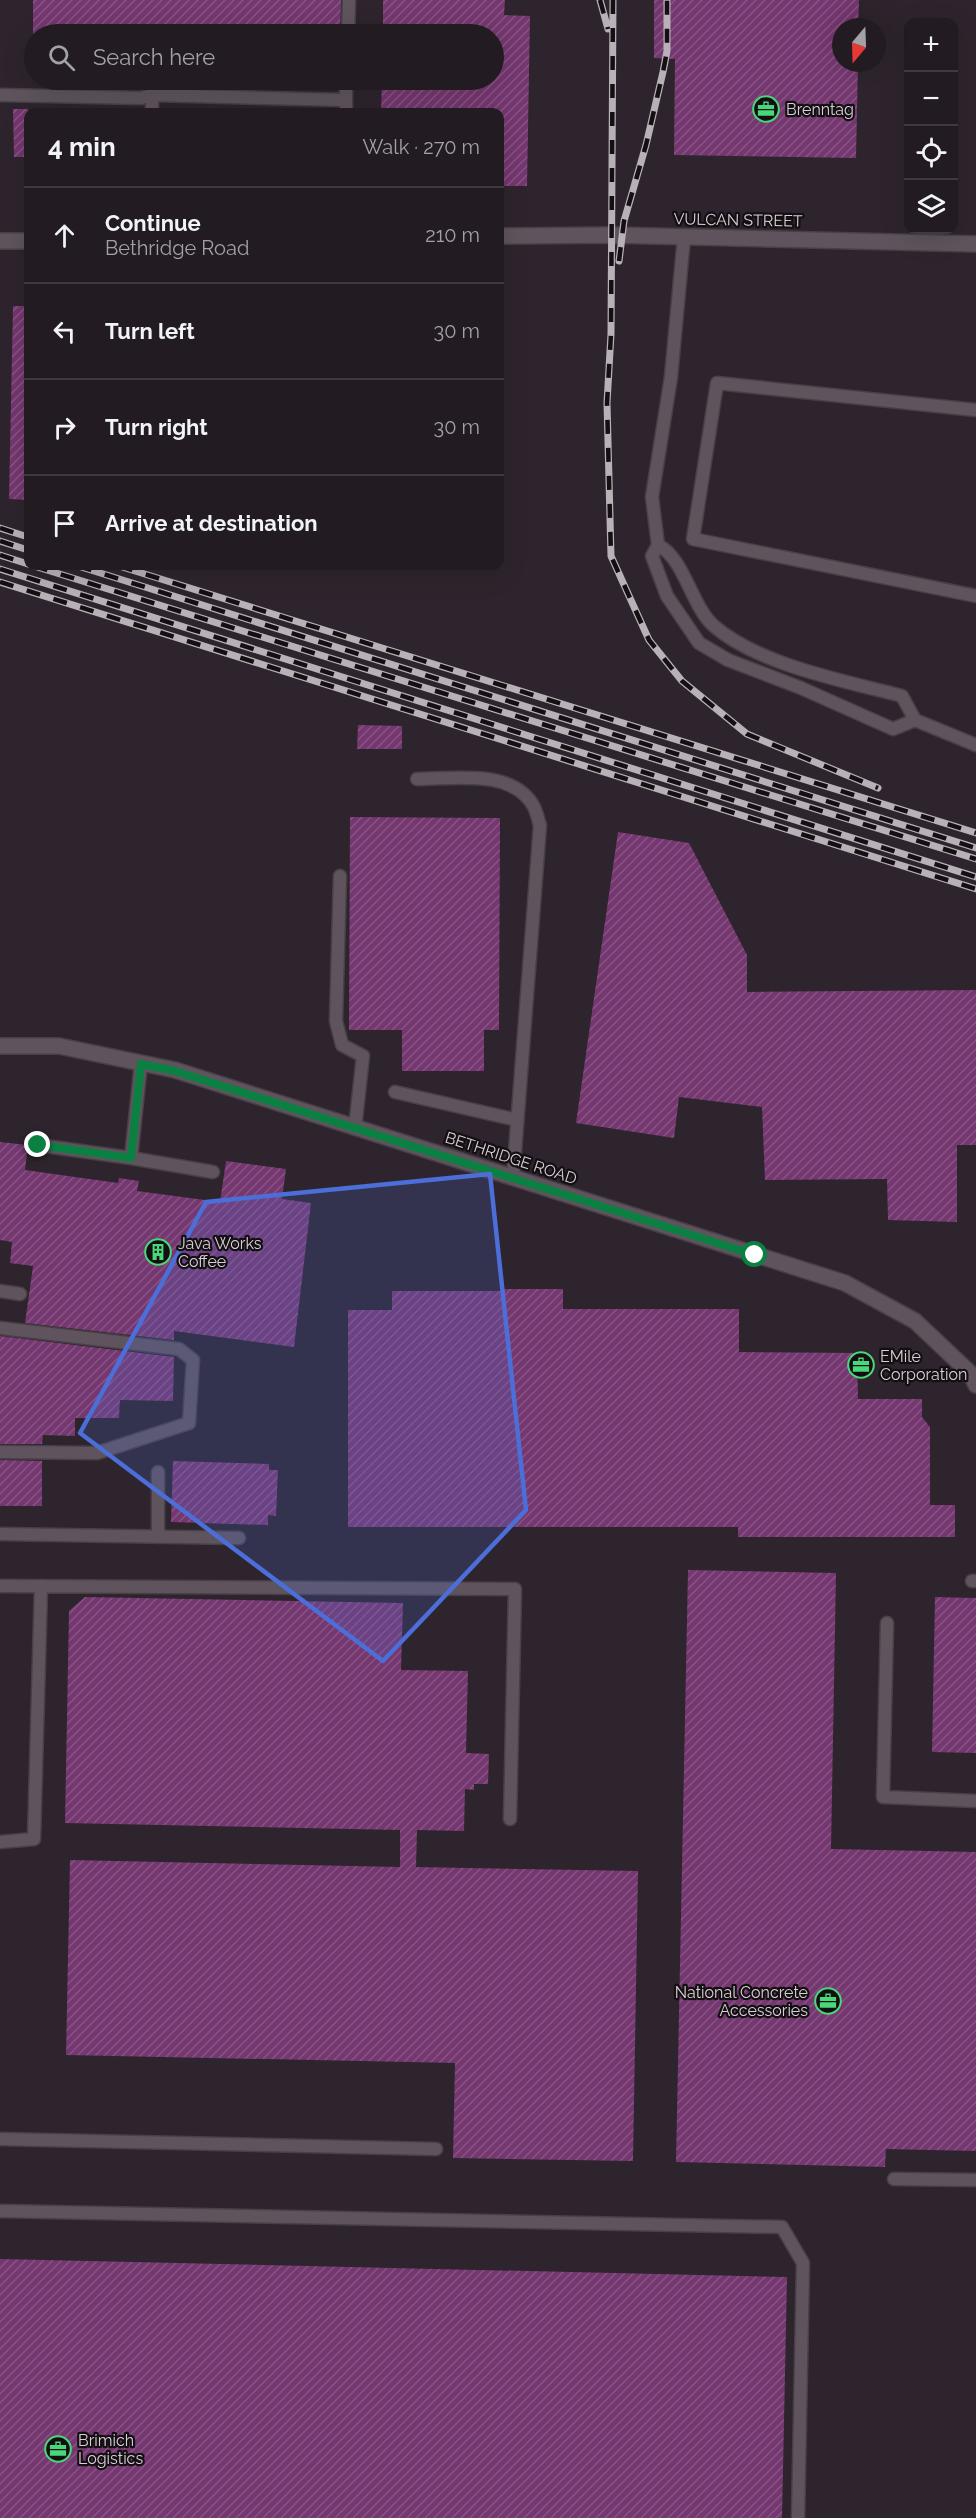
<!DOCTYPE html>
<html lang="en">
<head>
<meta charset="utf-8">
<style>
	body { margin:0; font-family:Raleway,sans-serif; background:#2e282f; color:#f1f3f6 }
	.controls { position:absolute; right:18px; top:18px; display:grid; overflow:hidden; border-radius:12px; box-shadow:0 6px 24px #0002 }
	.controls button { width:54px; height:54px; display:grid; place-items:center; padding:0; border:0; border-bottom:2px solid #3f3940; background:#221b22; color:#f1f3f6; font:30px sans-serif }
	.compass { position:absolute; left:832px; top:18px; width:54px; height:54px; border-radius:50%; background:#221b22; box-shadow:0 6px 24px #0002; rotate:199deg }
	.stop { position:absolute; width:18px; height:18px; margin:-14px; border:4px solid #0b8043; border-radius:50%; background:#fff }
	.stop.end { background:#0b8043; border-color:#fff; box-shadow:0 2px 6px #0008 }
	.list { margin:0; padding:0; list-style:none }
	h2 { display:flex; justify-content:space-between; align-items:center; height:78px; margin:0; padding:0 24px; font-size:26px }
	h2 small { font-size:20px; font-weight:400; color:#a2a1a5 }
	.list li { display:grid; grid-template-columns:39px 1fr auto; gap:18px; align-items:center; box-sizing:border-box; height:96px; padding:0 24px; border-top:2px solid #3f3940 }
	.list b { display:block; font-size:22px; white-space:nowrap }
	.list p { margin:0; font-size:20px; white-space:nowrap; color:#a2a1a5 }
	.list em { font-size:20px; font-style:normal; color:#a2a1a5 }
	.icon { flex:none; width:33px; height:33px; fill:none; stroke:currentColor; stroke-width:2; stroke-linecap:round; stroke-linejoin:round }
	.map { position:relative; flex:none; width:976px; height:2518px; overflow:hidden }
	.search { position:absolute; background:#221b22; box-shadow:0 6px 24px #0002; left:24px; top:24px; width:480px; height:66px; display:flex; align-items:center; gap:15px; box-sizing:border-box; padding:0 21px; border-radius:33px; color:#a2a1a5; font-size:22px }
	.panel { position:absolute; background:#221b22; box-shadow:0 6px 24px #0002; left:24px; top:108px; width:480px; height:462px; border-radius:12px }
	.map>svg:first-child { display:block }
	.building { fill:url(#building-hatch) }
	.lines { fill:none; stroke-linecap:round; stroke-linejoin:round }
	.lane-casing { stroke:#484047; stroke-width:15 }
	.street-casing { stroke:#484047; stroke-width:18 }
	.lane { stroke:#5f545d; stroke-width:12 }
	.street { stroke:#5f545d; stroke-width:15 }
	.rail-casing { stroke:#b8b1b7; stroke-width:7 }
	.rail { stroke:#140f13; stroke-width:4.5; stroke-dasharray:14; stroke-linecap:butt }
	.route { stroke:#0b8043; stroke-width:8 }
	.marked { fill:#4c6ed8; fill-opacity:0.2; stroke:#4c6ed8; stroke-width:4.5; stroke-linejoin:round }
	.labels { text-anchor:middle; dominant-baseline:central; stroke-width:4.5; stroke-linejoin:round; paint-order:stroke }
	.poi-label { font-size:16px; fill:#d7d0d6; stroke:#140f13; text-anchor:start }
	.street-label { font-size:16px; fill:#d7d0d6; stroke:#140f13 }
</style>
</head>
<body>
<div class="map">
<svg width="976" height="2518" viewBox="0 0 976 2518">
	<defs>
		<pattern id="building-hatch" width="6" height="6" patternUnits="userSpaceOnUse" patternTransform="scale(1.5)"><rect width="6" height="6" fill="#74376f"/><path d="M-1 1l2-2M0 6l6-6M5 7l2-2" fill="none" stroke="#875383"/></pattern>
	</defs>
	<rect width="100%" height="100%" fill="#2e242d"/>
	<path class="building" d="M33 0H341L340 34H33Z
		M383 0H505L504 15 530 16 527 186H500V112H381L382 80H494V34H383Z
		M654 0H859L858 27H841V63H858L856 158 674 155 675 59 654 58Z
		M13 109H28V157H14Z
		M13 306H28V500L9 499Z
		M358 725 402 726V749H357Z
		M350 817 500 818 499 1030H484V1071H402V1030H349Z
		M618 832 689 843 747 955V992L976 990V1145H957V1222L888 1220 887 1179 765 1180 762 1107 679 1097 674 1138 576 1123Z
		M0 1142 28 1145 25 1170 118 1183 119 1178 139 1181 137 1191 220 1202 226 1161 286 1169 282 1199 311 1203 294 1347 174 1331V1340L25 1323 33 1266 10 1263 12 1242 0 1240Z
		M501 1289H563V1309H739V1352L857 1353 858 1399H922V1417L930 1427V1505H955V1537H738V1527H348V1310H392V1291H501Z
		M0 1336 174 1357 173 1401 120 1400 119 1418H75V1436L43 1435 42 1444H0Z
		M0 1460 42 1461V1506H0Z
		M173 1461 269 1464V1470H278L276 1516 268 1515V1525L171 1522Z
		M688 1570 836 1573 831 1849 976 1852V2151L886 2149 885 2167 676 2162Z
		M85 1597 403 1603 401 1670 468 1671 466 1753 489 1754 488 1784H474V1790L465 1789 464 1831 417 1830 416 1867 638 1871 633 2161 453 2158 455 2063 66 2055 70 1860 400 1867V1830L65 1823 69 1611Z
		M935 1597 976 1598V1753L932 1752Z
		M0 2259 787 2277 782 2518H0Z"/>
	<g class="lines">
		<g class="lane-casing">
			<path id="lane" d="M348 34 349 0
				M0 95 141 98 152 95V112
				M152 95 346 100
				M346 112V80
				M976 410 717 383 693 539 976 596
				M658 545C685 559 691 606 714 626 759 665 845 681 902 696L915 720 893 729 801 688 728 660 699 643 667 596 652 556Z
				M658 545 652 497 671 377 684 237
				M915 720 976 745
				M417 779C454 779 513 768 534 807 537 813 538 820 540 825L513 1178
				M340 876 336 1021 342 1045 363 1056 355 1128
				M395 1092 517 1120
				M38 1145 131 1158 141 1063
				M131 1158 213 1172
				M0 1291 20 1294
				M0 1328 179 1349 193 1360 189 1423 97 1453 0 1452
				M0 1534 239 1538
				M158 1537V1472
				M972 1581H976
				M0 1586 515 1589 510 1819
				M887 1623 883 1797 976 1801
				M0 1842 34 1839 41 1586
				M0 2139 436 2149
				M894 2179 976 2180
				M0 2211 782 2227 803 2263 798 2518"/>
		</g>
		<g class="street-casing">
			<path id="street" d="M500 236 612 235 976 244
				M0 241H28
				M0 1046H59L175 1070 845 1283 915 1321 970 1373 976 1385"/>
		</g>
		<use href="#lane" class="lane"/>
		<use href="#street" class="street"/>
		<g class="rail-casing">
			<path id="rail" d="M600 0 608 29
				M613 0 611 334 607 403 611 556 649 640 682 681 747 734 878 788
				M619 261 624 221 646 145 663 72 667 51V0
				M0 528 28 537
				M0 541 28 550
				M0 555 28 564
				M34 566 976 859
				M78 566 976 848
				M119 566 976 833
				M0 569 976 877
				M0 582 976 889"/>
		</g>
		<use href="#rail" class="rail"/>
	</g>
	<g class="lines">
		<path class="route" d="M38 1145 131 1158 141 1064 175 1071 755 1255"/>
	</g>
	<path class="marked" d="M490 1174 526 1510 383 1661 80 1433 206 1202Z"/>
	<defs>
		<g id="office-ring" transform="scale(1.35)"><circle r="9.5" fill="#140f13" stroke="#48d779" stroke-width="1.5"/><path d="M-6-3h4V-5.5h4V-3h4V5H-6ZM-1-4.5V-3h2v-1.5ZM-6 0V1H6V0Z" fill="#48d779"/></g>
		<g id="building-ring" transform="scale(1.35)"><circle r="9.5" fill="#140f13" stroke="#48d779" stroke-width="1.5"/><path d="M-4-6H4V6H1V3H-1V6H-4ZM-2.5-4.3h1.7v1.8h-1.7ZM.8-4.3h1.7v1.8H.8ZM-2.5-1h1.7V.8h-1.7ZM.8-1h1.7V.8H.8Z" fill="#48d779"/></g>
	</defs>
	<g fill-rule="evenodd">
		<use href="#office-ring" x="766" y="109"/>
		<use href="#building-ring" x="158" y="1252"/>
		<use href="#office-ring" x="861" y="1365"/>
		<use href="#office-ring" x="828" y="2001"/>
		<use href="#office-ring" x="58" y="2449"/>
	</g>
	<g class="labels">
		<g class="poi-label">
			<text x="786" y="109">Brenntag</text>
			<text x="178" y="1243">Java Works<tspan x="178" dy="18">Coffee</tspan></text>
			<text x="880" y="1356">EMile<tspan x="880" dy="18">Corporation</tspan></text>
			<text x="808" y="1992" text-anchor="end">National Concrete<tspan x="808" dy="18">Accessories</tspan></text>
			<text x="78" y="2440">Brimich<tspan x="78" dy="18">Logistics</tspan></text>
		</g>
		<g class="street-label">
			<text transform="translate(738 220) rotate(1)">VULCAN STREET</text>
			<text transform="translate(511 1158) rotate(18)">BETHRIDGE ROAD</text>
		</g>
	</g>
</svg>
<div class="controls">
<button>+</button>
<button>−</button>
<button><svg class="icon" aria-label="locate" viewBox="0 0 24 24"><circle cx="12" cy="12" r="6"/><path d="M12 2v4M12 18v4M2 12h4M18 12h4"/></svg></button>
<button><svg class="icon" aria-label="layers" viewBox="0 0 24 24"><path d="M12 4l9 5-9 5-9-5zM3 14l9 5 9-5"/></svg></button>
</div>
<svg class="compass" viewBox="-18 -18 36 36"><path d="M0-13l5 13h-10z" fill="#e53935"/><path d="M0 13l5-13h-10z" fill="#a2a1a5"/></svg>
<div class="stop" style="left:755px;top:1255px"></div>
<div class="stop end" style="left:38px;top:1145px"></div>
<div class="search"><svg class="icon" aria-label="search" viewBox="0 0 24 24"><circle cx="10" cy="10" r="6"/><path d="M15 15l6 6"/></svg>Search here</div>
<section class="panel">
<h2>4 min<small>Walk · 270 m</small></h2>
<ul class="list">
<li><svg class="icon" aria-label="ahead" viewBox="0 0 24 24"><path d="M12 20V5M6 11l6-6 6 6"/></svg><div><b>Continue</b><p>Bethridge Road</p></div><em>210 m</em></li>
<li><svg class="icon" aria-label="left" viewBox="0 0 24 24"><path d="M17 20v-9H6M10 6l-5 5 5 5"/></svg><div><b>Turn left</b></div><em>30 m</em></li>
<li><svg class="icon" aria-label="right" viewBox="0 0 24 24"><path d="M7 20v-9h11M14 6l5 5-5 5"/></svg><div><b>Turn right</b></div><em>30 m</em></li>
<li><svg class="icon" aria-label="arrive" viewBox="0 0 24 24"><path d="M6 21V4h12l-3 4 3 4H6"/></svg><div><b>Arrive at destination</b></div></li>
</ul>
</section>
</div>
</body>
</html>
